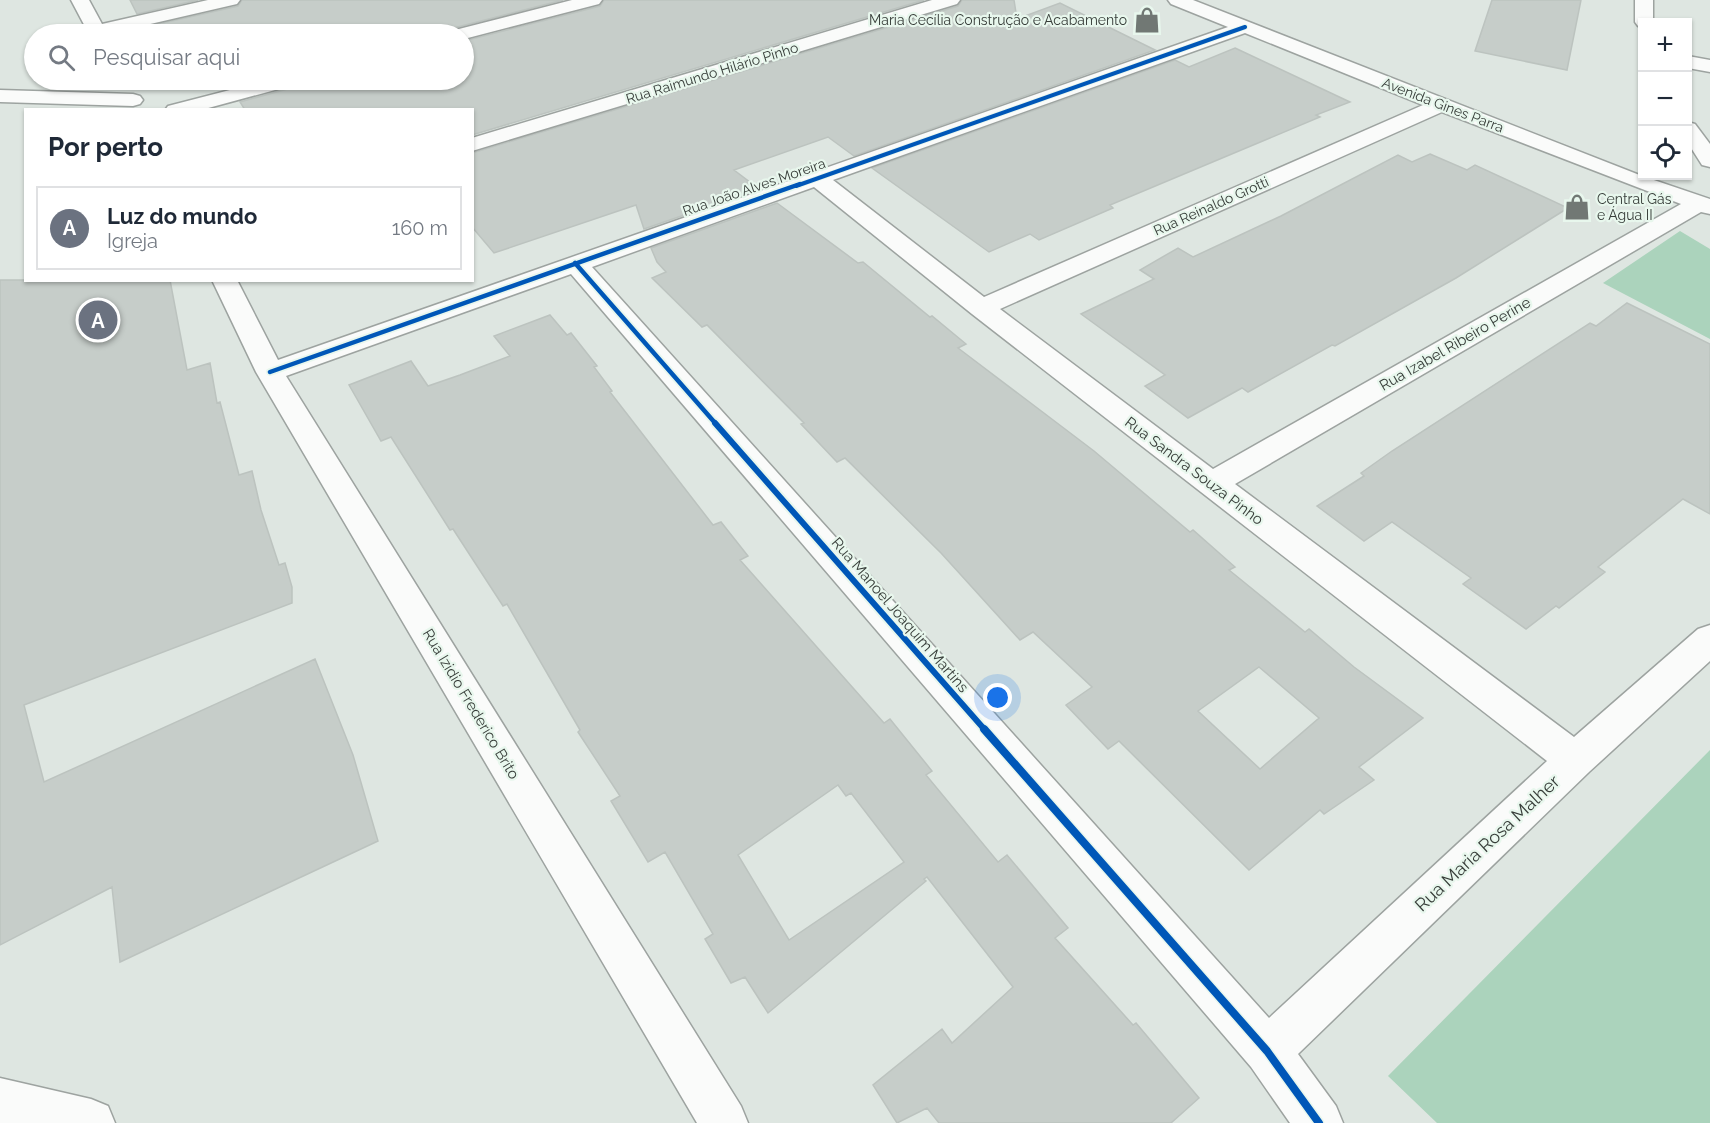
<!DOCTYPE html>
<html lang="pt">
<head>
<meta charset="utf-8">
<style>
	body { margin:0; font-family:Raleway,sans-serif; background:#f6f6f7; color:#1f2937 }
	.controls { position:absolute; right:18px; top:18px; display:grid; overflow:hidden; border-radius:0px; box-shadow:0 2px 4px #0004 }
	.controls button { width:54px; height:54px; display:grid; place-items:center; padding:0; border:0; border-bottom:2px solid #e0e1e3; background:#fff; color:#1f2937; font:30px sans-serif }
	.you { position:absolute; left:998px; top:698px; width:21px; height:21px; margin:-15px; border:4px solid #fff; border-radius:50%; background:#1a73e8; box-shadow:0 0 0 9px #1a73e833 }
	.badge { display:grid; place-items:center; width:39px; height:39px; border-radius:50%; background:#7c3aed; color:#fff; font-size:20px; font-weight:700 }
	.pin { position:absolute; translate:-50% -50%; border:3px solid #fff; box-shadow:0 2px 6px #0006 }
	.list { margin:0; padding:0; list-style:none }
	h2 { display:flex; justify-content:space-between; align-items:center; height:78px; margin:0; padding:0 24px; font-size:26px }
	h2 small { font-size:20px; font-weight:400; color:#747a83 }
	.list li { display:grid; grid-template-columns:39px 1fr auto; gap:18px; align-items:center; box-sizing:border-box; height:84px; margin:0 12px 12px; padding:0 12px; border:2px solid #e0e1e3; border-radius:0px }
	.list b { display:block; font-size:22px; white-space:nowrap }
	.list p { margin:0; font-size:20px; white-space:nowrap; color:#747a83 }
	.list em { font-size:20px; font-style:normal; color:#747a83 }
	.icon { flex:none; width:33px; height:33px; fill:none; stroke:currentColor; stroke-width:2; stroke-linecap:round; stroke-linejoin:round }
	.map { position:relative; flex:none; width:1710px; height:1123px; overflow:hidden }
	.search { position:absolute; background:#fff; box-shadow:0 2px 4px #0004; left:24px; top:24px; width:450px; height:66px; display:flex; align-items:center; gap:15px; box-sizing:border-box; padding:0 21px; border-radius:33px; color:#747a83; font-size:22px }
	.panel { position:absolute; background:#fff; box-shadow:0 2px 4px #0004; left:24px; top:108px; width:450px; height:174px; border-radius:0px }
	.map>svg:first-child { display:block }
	.green { fill:#abd3bc }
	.building { fill:#c6cdc9; stroke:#bcc3bf; stroke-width:1.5; fill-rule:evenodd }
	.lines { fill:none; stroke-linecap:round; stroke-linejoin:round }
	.minor-casing { stroke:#9da3a0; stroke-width:3 }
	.minor { fill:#fafbfa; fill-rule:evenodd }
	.cycleway-far3-casing { stroke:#e8f7ed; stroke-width:6 }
	.cycleway-far2-casing { stroke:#e8f7ed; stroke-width:8 }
	.cycleway-far1-casing { stroke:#e8f7ed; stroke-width:10 }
	.cycleway-casing { stroke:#e8f7ed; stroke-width:11 }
	.cycleway-far3 { stroke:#0057b8; stroke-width:4 }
	.cycleway-far2 { stroke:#0057b8; stroke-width:4.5 }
	.cycleway-far1 { stroke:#0057b8; stroke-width:6 }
	.cycleway { stroke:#0057b8; stroke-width:8 }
	.labels { text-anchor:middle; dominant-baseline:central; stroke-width:4.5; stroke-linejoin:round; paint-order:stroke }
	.far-poi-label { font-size:14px; fill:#373d39; stroke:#e8f7ed; text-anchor:end }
	.far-street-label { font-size:14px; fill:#373d39; stroke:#e8f7ed }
	.street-label { font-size:15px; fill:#373d39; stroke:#e8f7ed }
	.near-street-label { font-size:18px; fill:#373d39; stroke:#e8f7ed }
</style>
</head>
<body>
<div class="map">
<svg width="1710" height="1123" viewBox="0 0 1710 1123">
	<rect width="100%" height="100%" fill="#dee6e1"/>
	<path class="green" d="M1680 231 1710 249V339L1603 283Z
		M1710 750V1123H1437L1388 1076Z"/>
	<path class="building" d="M130 0H198L137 14Z
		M242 0H563L454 28 451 34H149L145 27 238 6Z
		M604 0H924L472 135V110H245L240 102 298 86 302 80H464V41L600 6Z
		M962 0H1014L1017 19 1060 3 1155 50 854 156 828 137 734 170 759 189 644 229 636 205 494 253 472 227V153L958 6Z
		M1492 0H1581L1567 70 1475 51Z
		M1235 48 1350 102 1316 115 1320 117 1110 205 1113 208 1039 240 1030 234 989 252 872 168 1175 60 1189 67Z
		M1430 154 1467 170 1475 165 1568 208 1456 278 1335 346 1332 345 1248 392 1242 388 1188 418 1145 386 1165 375 1081 314 1154 279 1140 270 1178 248 1193 257 1281 216 1398 155 1412 162Z
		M777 203 858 263 863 262 930 317 932 316 966 344 958 348 1094 451 1190 532 1193 530 1235 567 1229 570 1305 632 1309 629 1354 667 1423 718 1359 767 1374 780 1324 814 1320 810 1249 870 1119 741 1108 749 1066 705 1092 687 1033 632 1020 640 941 553 845 458 837 462 801 424 804 423 707 325 702 327 652 278 666 272 657 262 651 248ZM1259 667 1319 718 1260 769 1198 711Z
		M0 280H170L187 370 210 363 217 403 220 402 239 475 252 471 261 510 279 565 285 563 292 587V603L24 705 44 782 315 659 353 755 378 841 120 962 112 887 0 945Z
		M1627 303 1710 344V514L1683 499 1598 567 1605 572 1559 608 1556 606 1526 629 1463 584 1471 578 1392 522 1364 541 1317 506 1364 476 1361 473 1392 451 1590 323 1596 326Z
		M550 315 567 335 571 333 597 366 594 367 612 391 610 392 713 525 721 522 748 556 740 560 884 723 890 719 932 771 926 775 998 862 1007 855 1068 928 1055 938 1133 1025 1136 1023 1199 1098 1171 1123H939L927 1108 897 1123 873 1085 942 1029 952 1043 1013 987 927 877 924 879 926 881 768 1013 745 977 731 983 705 939 713 934 665 852 648 862 611 801 620 796 578 732 580 730 507 604 503 606 453 529 450 530 391 437 381 441 349 385 411 361 428 386 460 375 510 356 494 336ZM838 785 846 796 851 793 904 862 789 940 738 855Z"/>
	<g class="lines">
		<g class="minor-casing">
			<path id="minor" d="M71 0H89L102 24 208 0H240L237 4 107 34H89Z
				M572 0H602L599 4 464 39V34H453L455 30Z
				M932 0H960L957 4 472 151V138Z
				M1168 0H1193L1642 176 1710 199V214L1701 212 1235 484 1574 737 1698 629 1710 625V661L1589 772 1298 1054 1336 1106 1343 1123H1290L1251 1067 571 274 286 376 741 1106 748 1123H697L256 372 212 280H237L278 360 1228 27 1171 4ZM1245 33 1423 105 984 297 833 180ZM1442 112 1681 204 1213 469 1000 309ZM814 187 972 314 1547 761 1269 1018 592 267Z
				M1635 0H1653V22H1642V27L1638 26 1635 22Z
				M1688 56 1710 60V72L1688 68Z
				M269 80H300L297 84 201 110H165L168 106Z
				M0 90 133 94 140 96 143 100 140 104 133 106 0 102Z
				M1688 122 1695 124 1710 144V167L1702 165 1688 143Z
				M0 1078 91 1099 108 1106 115 1123H0Z"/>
		</g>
		<use href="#minor" class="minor"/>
		<g class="cycleway-far3-casing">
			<path id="cycleway-far3" d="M796 186 1245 27"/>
		</g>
		<g class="cycleway-far2-casing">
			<path id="cycleway-far2" d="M575 263 716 424
				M270 372 800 184"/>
		</g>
		<g class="cycleway-far1-casing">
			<path id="cycleway-far1" d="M715 423 985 730"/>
		</g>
		<g class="cycleway-casing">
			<path id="cycleway" d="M984 729 1267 1051 1319 1123"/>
		</g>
		<use href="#cycleway-far3" class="cycleway-far3"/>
		<use href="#cycleway-far2" class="cycleway-far2"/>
		<use href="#cycleway-far1" class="cycleway-far1"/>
		<use href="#cycleway" class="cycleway"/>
	</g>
	<defs>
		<g id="shop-bare" transform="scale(2.07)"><path d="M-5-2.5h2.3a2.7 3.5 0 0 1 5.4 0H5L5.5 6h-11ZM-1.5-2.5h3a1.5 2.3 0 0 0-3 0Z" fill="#717874" stroke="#e8f7ed" stroke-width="2.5" paint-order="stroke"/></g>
	</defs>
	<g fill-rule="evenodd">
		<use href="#shop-bare" x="1147" y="20"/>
		<use href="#shop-bare" x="1577" y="207"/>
	</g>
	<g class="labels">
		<g class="far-poi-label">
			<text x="1127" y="20">Maria Cecília Construção e Acabamento</text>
			<text x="1597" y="199" text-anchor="start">Central Gás<tspan x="1597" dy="16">e Água II</tspan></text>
		</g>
		<g class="far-street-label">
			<text transform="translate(712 73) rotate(-17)">Rua Raimundo Hilário Pinho</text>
			<text transform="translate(1443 105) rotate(21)">Avenida Gines Parra</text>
			<text transform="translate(754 187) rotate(-19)">Rua João Alves Moreira</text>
			<text transform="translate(1211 206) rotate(-24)">Rua Reinaldo Grotti</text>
		</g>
		<g class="street-label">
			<text transform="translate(1455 344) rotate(-30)">Rua Izabel Ribeiro Perine</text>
			<text transform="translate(1194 471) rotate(37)">Rua Sandra Souza Pinho</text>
			<text transform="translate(900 615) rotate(49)">Rua Manoel Joaquim Martins</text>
			<text transform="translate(471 704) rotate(59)">Rua Izidio Frederico Brito</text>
		</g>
		<g class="near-street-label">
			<text transform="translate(1487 843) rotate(-43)">Rua Maria Rosa Malher</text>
		</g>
	</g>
</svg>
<div class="controls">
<button>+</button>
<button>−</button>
<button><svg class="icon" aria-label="locate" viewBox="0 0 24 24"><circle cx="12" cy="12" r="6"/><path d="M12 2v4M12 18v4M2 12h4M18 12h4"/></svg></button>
</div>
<div class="you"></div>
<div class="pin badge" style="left:98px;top:320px;background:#6b7280">A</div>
<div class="search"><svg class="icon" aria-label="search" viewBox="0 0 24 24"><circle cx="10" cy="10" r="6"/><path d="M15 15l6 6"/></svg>Pesquisar aqui</div>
<section class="panel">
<h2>Por perto<small></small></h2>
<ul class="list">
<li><span class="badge" style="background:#6b7280">A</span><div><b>Luz do mundo</b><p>Igreja</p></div><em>160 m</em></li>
</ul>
</section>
</div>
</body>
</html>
